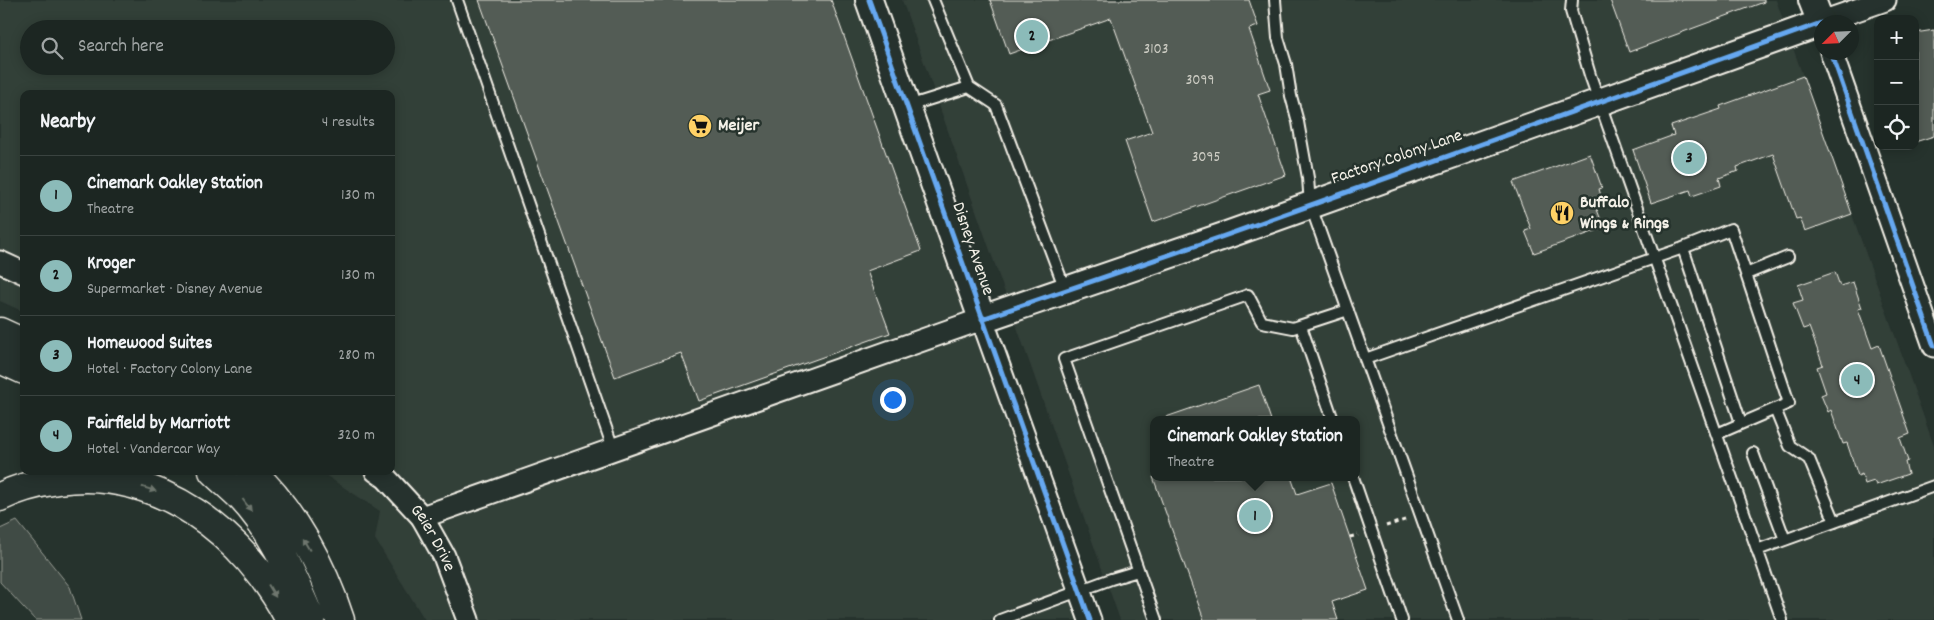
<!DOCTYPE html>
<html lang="en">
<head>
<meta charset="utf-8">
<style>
	body { margin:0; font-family:Dekko,sans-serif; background:#252e2a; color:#f1f3f6 }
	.controls { position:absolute; right:15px; top:15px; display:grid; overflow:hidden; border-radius:10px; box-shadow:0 2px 12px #0003 }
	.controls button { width:45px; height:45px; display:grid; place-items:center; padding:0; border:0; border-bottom:1px solid #3a4340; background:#1c2622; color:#f1f3f6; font:25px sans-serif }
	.compass { position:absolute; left:1814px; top:15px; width:45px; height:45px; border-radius:50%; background:#1c2622; box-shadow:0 2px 12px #0003; rotate:246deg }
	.you { position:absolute; left:892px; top:399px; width:18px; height:18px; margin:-12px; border:4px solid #fff; border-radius:50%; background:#1a73e8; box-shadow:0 0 0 8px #1a73e833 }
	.badge { display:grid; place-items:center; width:32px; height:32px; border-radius:50%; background:#8bbbb9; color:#111; font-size:16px; font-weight:700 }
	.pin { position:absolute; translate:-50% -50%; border:2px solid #fff; box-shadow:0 1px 5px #0006 }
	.popup { position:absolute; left:1150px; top:416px; width:210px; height:65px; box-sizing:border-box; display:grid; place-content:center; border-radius:10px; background:#1c2622; filter:drop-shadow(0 1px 4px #0005); font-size:16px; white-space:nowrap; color:#a0a5a5 }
	.popup b { font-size:19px; color:#f1f3f6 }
	.popup::after { content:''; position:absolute; left:50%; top:100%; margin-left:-10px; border:10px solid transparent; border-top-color:#1c2622 }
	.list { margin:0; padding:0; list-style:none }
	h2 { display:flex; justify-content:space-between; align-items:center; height:65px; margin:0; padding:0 20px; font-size:21px }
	h2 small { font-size:16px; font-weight:400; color:#a0a5a5 }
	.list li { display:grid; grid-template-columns:32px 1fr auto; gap:15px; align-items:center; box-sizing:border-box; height:80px; padding:0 20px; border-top:1px solid #3a4340 }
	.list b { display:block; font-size:19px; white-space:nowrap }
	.list p { margin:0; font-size:16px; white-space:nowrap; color:#a0a5a5 }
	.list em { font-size:16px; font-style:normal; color:#a0a5a5 }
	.icon { flex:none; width:28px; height:28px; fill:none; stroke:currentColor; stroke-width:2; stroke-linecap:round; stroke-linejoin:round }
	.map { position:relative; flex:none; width:1934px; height:620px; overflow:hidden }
	.search { position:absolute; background:#1c2622; box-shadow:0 2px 12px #0003; left:20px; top:20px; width:375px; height:55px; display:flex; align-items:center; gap:12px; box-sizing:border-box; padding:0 18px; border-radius:28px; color:#a0a5a5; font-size:19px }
	.panel { position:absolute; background:#1c2622; box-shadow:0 2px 12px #0003; left:20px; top:90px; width:375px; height:385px; border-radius:10px }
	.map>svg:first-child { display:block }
	.built { fill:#333f39; fill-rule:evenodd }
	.green { fill:#414b45; stroke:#9a9e96 }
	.building { fill:#525c55; stroke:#f4f1e8 }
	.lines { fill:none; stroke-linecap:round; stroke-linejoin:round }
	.service-casing { stroke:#f4f1e8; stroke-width:14 }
	.minor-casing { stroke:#f4f1e8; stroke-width:25 }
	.tertiary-casing { stroke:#f4f1e8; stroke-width:30 }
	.motorway-casing { stroke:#f4f1e8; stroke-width:31 }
	.path { stroke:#f4f1e8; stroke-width:3; stroke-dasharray:4 4; stroke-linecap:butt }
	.service { stroke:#26332d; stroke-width:10 }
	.minor { stroke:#26332d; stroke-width:21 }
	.tertiary { stroke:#26332d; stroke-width:26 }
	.motorway { stroke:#26332d; stroke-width:28 }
	.cycleway-casing { stroke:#26332d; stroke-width:8 }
	.cycleway { stroke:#66a8f1; stroke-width:5 }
	.oneway { fill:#6e766e }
	.labels { text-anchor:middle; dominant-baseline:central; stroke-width:5; stroke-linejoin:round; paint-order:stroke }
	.number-label { font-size:15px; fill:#ccccc3 }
	.poi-label { font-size:18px; font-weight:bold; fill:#f4f1e8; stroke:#26332d; text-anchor:start }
	.street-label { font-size:18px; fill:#f4f1e8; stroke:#26332d }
</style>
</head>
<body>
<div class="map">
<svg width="1934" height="620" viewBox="0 0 1934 620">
	<rect width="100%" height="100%" fill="#26332d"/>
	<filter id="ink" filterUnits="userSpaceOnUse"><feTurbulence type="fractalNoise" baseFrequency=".02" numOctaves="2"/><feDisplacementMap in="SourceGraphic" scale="10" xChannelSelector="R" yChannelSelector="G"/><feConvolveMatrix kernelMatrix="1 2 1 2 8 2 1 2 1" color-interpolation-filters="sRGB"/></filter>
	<g filter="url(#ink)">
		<path class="built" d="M0 0H869L1090 620H425L375 539 380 511 319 471H391V94H24V312L0 301ZM29 29H386V66H29Z
			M902 0H1776L1934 446V620H1120ZM1154 420H1356V477H1154Z"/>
		<path class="green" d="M17 521 70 587 81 620H35L0 582V529Z"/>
		<path class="building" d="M479 0H831L921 251 867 271 890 333 699 401 681 353 615 377Z
			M990 0H1249L1258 26 1249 29 1270 90 1258 94 1286 175 1153 222 1125 141 1152 132 1111 18 1009 54Z
			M1610 0H1764V2L1629 52Z
			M1934 30V136L1915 142V33Z
			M1803 76 1852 214 1805 231 1800 218 1796 219 1773 154 1737 167 1738 171 1719 178 1721 186 1692 196 1690 190 1651 203 1633 150 1674 135 1671 126 1721 109 1720 106Z
			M1590 154 1602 188 1599 189 1601 196 1593 199 1604 228 1534 253 1525 231 1531 229 1513 182Z
			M1835 272 1840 286 1853 282 1862 308 1858 309 1872 348 1879 345 1910 434 1900 438 1908 461 1905 462 1908 474 1876 485 1874 481 1865 484 1862 474 1858 476 1847 443 1843 444 1831 410 1828 412 1821 395 1826 393 1817 367 1823 365 1809 327 1803 329 1793 303 1803 300 1798 285Z
			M1259 385 1271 420H1167L1166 417Z
			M1153 477H1291L1297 494 1331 483 1368 590 1332 602 1338 620H1204Z"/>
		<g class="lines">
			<g class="service-casing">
				<path id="service" d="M457 0 613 448
					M933 0 969 87 996 105 1065 289
					M1275 0 1278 38 1286 64 1291 96 1298 122 1308 178 1310 204 1458 620
					M1572 0 1571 11 1590 75 1782 620
					M908 106 969 87
					M1683 248 1741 423
					M1746 274 1788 257
					M1301 326 1333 420
					M1365 359 1683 248 1731 229 1789 403 1717 434
					M1775 409 1790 446 1809 459 1835 522
					M1753 453 1785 540
					M1353 477 1402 620
					M1757 550 1934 486
					M1000 620 1111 579 1138 571
					M1156 620 1064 359 1248 295 1262 322 1293 328 1348 310"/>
			</g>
			<g class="minor-casing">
				<g id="minor">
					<path d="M1822 22 1885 0"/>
					<path d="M1831 52 1934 346"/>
					<path d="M0 262 24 273"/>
					<path id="s1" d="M376 471 386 478 422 517 444 556 468 620"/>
					<path d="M422 517 982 319 1090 620"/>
				</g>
			</g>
			<g class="tertiary-casing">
				<path id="tertiary" d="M869 0 982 319 1224 236 1821 23 1812 0"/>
			</g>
			<g class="motorway-casing">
				<path id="motorway" d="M0 332 24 343
					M0 359 24 370
					M213 471C222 480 232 488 241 497 274 531 292 577 311 620
					M251 471C293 510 323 567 340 620
					M0 497C18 488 38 483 58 480 158 465 246 535 290 620"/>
			</g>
			<path class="path" d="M1386 526 1408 519
				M1350 537 1358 535"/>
			<use href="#service" class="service"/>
			<use href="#minor" class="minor"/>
			<use href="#tertiary" class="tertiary"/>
			<use href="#motorway" class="motorway"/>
			<g class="cycleway-casing">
				<path id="cycleway" d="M869 0 1090 620
					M1831 52 1934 346
					M982 319 1224 236 1821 23"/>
			</g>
			<use href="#cycleway" class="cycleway"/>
		</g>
		<defs><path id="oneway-solid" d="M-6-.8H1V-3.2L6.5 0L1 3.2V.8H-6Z" transform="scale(1.25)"/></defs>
		<g class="oneway">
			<use href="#oneway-solid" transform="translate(149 489) rotate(17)"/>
			<use href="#oneway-solid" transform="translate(247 505) rotate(53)"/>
			<use href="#oneway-solid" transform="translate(306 544) rotate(-120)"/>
			<use href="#oneway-solid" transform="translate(272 591) rotate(59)"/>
		</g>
	</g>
	<defs>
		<g id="supermarket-disc" transform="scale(1.25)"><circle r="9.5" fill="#ffd166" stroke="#26332d"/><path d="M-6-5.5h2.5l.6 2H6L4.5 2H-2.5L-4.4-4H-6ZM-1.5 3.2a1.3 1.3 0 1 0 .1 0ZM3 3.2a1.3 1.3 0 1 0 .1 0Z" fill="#111"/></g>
		<g id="restaurant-disc" transform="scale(1.25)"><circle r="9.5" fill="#ffd166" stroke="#26332d"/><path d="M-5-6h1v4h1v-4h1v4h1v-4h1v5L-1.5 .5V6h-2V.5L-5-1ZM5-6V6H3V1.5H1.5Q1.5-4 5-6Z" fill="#111"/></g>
	</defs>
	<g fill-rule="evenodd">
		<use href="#supermarket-disc" x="700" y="126"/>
		<use href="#restaurant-disc" x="1562" y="213"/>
	</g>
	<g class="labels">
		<g class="number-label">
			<text x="1156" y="50">3103</text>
			<text x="1200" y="81">3099</text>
			<text x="1206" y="158">3095</text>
		</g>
		<g class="poi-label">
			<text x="718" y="126">Meijer</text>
			<text x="1580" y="203">Buffalo<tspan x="1580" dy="21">Wings &amp; Rings</tspan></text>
		</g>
		<g class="street-label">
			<text transform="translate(1397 158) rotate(-19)">Factory Colony Lane</text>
			<text transform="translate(972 249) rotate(71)">Disney Avenue</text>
			<text stroke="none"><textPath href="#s1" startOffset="89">Geier Drive</textPath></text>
		</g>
	</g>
</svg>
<div class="controls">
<button>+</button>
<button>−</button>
<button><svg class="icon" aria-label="locate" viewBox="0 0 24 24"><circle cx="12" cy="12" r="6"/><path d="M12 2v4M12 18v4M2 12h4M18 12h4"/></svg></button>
</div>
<svg class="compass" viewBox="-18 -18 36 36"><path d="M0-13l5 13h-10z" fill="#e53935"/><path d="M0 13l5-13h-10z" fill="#a0a5a5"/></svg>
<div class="you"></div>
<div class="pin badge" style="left:1255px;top:516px">1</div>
<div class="popup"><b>Cinemark Oakley Station</b>Theatre</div>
<div class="pin badge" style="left:1032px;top:36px">2</div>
<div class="pin badge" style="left:1689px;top:158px">3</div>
<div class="pin badge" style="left:1857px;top:380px">4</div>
<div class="search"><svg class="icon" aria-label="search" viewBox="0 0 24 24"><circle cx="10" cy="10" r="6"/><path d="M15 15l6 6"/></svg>Search here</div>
<section class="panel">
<h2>Nearby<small>4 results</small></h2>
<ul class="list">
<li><span class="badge">1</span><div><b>Cinemark Oakley Station</b><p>Theatre</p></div><em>130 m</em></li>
<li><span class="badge">2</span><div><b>Kroger</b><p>Supermarket · Disney Avenue</p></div><em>130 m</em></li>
<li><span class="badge">3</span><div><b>Homewood Suites</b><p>Hotel · Factory Colony Lane</p></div><em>280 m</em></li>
<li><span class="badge">4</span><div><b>Fairfield by Marriott</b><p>Hotel · Vandercar Way</p></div><em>320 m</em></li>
</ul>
</section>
</div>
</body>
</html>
